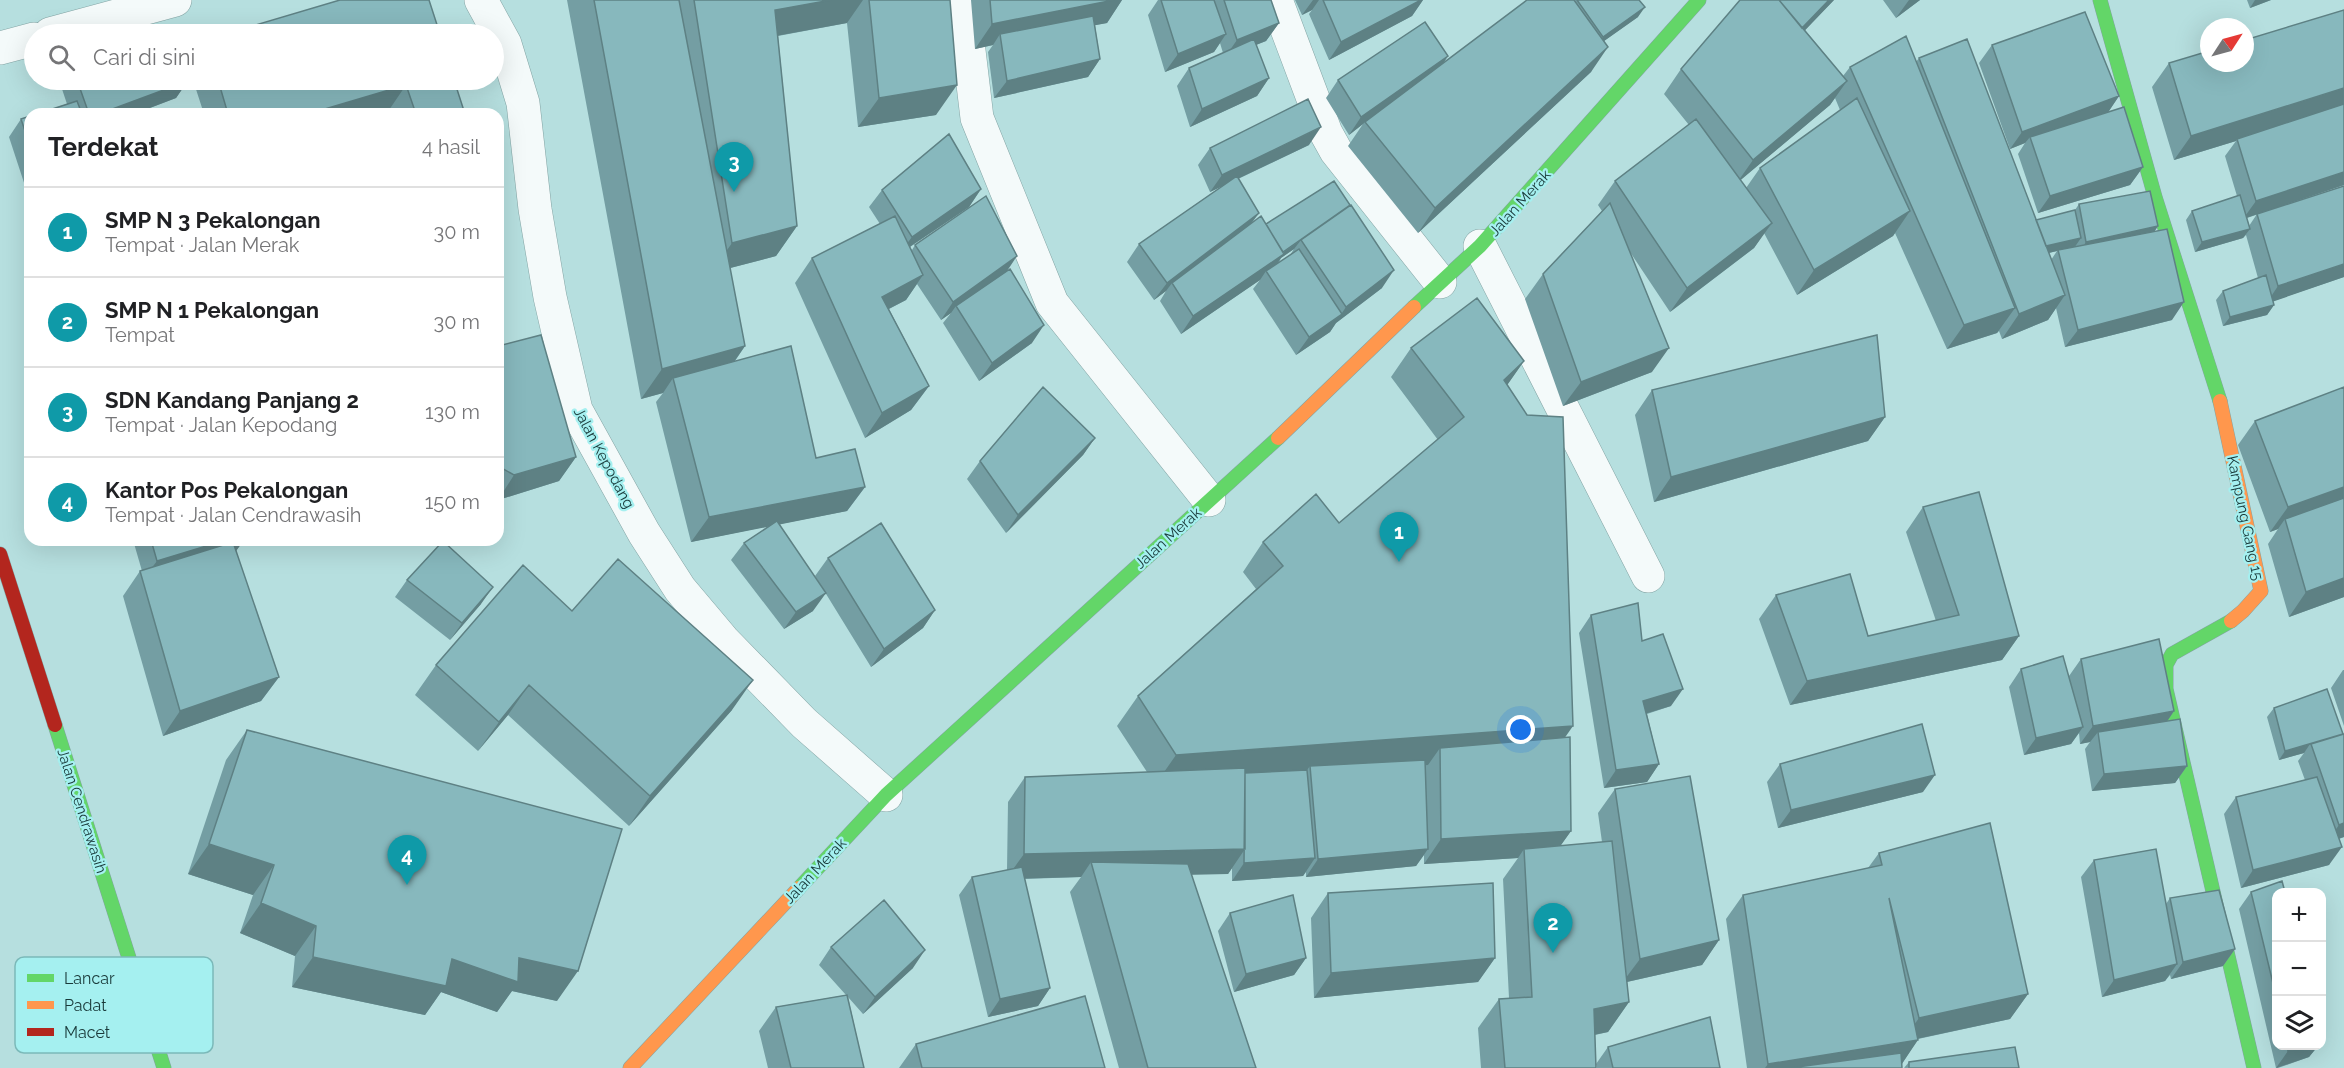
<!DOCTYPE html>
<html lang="id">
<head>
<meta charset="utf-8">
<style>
	body { margin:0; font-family:Raleway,sans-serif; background:#f2f2f2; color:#202124 }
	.controls { position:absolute; right:18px; bottom:18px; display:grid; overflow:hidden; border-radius:12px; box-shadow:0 6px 24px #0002 }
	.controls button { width:54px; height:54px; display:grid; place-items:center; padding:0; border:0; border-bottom:2px solid #e0e0e0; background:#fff; color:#202124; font:30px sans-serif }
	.compass { position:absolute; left:2200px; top:18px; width:54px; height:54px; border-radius:50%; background:#fff; box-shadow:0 6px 24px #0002; rotate:54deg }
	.you { position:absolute; left:1521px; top:730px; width:21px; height:21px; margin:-15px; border:4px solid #fff; border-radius:50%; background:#1a73e8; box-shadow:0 0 0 9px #1a73e833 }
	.badge { display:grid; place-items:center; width:39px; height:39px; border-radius:50%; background:#d93025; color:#fff; font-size:20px; font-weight:700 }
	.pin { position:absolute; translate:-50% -50px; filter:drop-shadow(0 2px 3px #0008) }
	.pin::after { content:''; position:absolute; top:32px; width:21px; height:18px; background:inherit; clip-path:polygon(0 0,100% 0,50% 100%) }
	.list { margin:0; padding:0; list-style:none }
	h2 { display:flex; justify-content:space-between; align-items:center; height:78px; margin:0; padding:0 24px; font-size:26px }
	h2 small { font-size:20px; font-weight:400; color:#757577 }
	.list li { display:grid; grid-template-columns:39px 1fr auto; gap:18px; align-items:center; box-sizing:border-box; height:90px; padding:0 24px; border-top:2px solid #e0e0e0 }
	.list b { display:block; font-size:22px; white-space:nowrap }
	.list p { margin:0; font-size:20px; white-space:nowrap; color:#757577 }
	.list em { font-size:20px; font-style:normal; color:#757577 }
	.icon { flex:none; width:33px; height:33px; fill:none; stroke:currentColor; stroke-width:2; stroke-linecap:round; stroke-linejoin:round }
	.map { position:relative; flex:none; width:2344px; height:1068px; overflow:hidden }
	.search { position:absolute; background:#fff; box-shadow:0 6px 24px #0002; left:24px; top:24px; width:480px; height:66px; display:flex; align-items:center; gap:15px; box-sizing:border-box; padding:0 21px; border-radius:33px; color:#757577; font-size:22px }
	.panel { position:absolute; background:#fff; box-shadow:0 6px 24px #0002; left:24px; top:108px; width:480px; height:438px; border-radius:18px }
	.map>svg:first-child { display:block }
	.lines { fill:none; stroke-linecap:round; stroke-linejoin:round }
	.street-casing { stroke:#83a4a4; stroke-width:34 }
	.fast-casing { stroke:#83a4a4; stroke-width:15 }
	.slow-casing { stroke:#83a4a4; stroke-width:15 }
	.jam-casing { stroke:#83a4a4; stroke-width:15 }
	.street { stroke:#f4fafa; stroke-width:33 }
	.fast { stroke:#63d668; stroke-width:14 }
	.slow { stroke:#ff974d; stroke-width:14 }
	.jam { stroke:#b3261e; stroke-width:14 }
	.wall { fill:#749ea3; fill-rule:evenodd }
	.shaded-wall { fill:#5e8184 }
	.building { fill:#87b8bd; stroke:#5e8184; stroke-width:1.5 }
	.labels { text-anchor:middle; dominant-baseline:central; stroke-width:4.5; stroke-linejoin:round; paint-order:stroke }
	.street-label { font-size:15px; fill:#193939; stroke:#a5f0f0 }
	.key { fill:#a5f0f0; stroke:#7bb9b9; stroke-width:1.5 }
	.key-label { font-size:16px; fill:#193939 }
</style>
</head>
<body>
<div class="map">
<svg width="2344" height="1068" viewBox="0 0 2344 1068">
	<rect width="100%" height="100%" fill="#b6dfdf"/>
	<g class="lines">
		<g class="street-casing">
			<path id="street" d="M481 0 505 44 523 103 535 209 550 297 576 410 644 533 680 589 723 640 804 723 886 795
				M963 0 977 118 1052 303 1209 500
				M1276 0 1326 133 1336 151 1440 282
				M50 34 175 0
				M0 48 34 39
				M1480 246 1648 576"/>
		</g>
		<g class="fast-casing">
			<path id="fast" d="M2100 0 2155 197 2220 401
				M1414 307 1480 246 1699 0
				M2231 621 2172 654 2166 665V689L2254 1068
				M55 725 164 1068
				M799 888 886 795 1278 438"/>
		</g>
		<g class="slow-casing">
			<path id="slow" d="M2220 401 2261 591 2243 611 2231 621
				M1278 438 1414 307
				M630 1068 799 888"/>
		</g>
		<g class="jam-casing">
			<path id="jam" d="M0 554 55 725"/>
		</g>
		<use href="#street" class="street"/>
		<use href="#fast" class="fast"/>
		<use href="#slow" class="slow"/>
		<use href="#jam" class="jam"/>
	</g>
	<path class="wall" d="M567 0H950L936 115 858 127 847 23 778 36 797 226 776 256 730 268 745 346 735 361 816 458 865 487 847 511 780 524 813 611 784 629 731 560 744 543 769 526 691 542 656 402 663 393 641 399Z
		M971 0H1122L1107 23 1095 25 1100 59 1088 77 994 98 988 52 993 45 975 49Z
		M1158 0H1271L1279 23 1266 41 1256 45 1269 78 1257 96 1190 127 1177 86 1189 68 1223 53 1220 43 1214 52 1165 72 1148 15Z
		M1295 0H1423L1412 16 1329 60 1309 14 1312 10 1302 15Z
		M1527 0H1639L1638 17 1604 41 1591 72 1418 233 1348 146 1363 124 1349 135 1326 98 1338 80 1448 56 1443 63Z
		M1740 0H1834L1805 30 1843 76 1850 67 1916 62 1919 58 2036 220 2075 210 2079 204 2158 226 2154 232 2172 320 2065 347 2056 308 2048 320 2002 339 1999 331 1997 333 1947 349 1895 233 1893 236 1797 295 1764 233 1754 248 1670 312 1630 252 1652 372 1563 406 1525 299 1543 274 1602 211 1598 205 1615 181 1689 125 1664 94 1681 69ZM1835 98 1840 110 1760 168 1746 188 1740 180 1830 105ZM2057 251 2051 260 2049 253Z
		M1883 0H1920L1896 18Z
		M2247 0H2271L2250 8Z
		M1992 45 2119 96 2108 112 2143 167 2130 185 2038 213 2018 154 2025 143 2010 149 1979 63Z
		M2169 63 2344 185 2247 218 2249 226 2257 214 2344 277 2273 301 2274 305 2267 315 2223 326 2216 300 2223 291 2258 278 2246 235 2243 238 2195 252 2186 220 2192 211 2237 196 2225 156 2236 141 2174 160 2152 87Z
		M69 80H188L176 98 134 114H37L67 104 62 89Z
		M193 80H454L465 114H390L389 110 374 114H204Z
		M30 116V201L9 137 21 119Z
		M1309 145 1238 179 1259 213 1251 224H1266L1334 181 1382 288 1336 323 1330 332 1296 355 1253 289 1260 280 1181 334 1160 301 1166 291 1154 300 1127 262 1139 244 1222 186 1210 192 1198 165 1210 148ZM1294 249 1290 255 1278 264 1281 258Z
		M981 189 969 207 910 247 912 250 915 245 1006 272 1032 343 979 381 943 323 951 313 941 320 917 284 906 300 889 309 929 386 911 410 865 438 795 283 812 258 880 224 869 207 882 190Z
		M498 346 576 457 559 481 498 500Z
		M1411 348 1524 361 1507 385 1564 738 1571 831 1560 846 1602 842 1598 813 1615 789 1719 940 1702 965 1627 982 1629 1002 1608 1032 1595 1035 1596 1068H1481L1478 1028 1499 999 1509 998 1503 879 1518 858 1424 864V855L1416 866 1306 877V872L1303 876 1232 881V868L1228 874H1191L1256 1068H1119L1070 892 1081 877 1024 879 1050 988 1038 1006 988 1017 959 895 972 877 1007 870 1008 802 1025 777 1147 772 1117 726 1138 696 1256 589 1243 572 1263 542 1339 523 1438 440 1391 377Z
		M2344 387V597L2289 617 2268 544 2278 529 2270 532 2238 445 2255 421Z
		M1652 390 1885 417 1868 441 1654 502 1635 415Z
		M1095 438 1083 455 1006 533 967 479 980 461Z
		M1923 507 2019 636 2002 660 1790 705 1759 619 1776 595 1868 636 1936 621 1906 532Z
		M133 540H244L236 551 279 677 261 701 163 736 123 596 140 571H142Z
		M828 558 935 610 923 628 871 667 815 576Z
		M407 580 481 604 450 640 395 597Z
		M572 611 732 710 629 826 508 715 478 751 415 695 436 665Z
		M1591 615 1642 641 1671 706 1647 714 1659 764 1647 782 1604 788 1579 633Z
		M2081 659 2174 711 2167 721 2187 766 2175 783 2092 791 2085 749 2090 742 2080 744 2079 733 2071 744 2024 755 2009 687 2021 669 2069 676Z
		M2343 670H2344V726L2331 688Z
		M2274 708 2344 734V837L2339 839 2329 865 2241 888 2224 814 2236 797 2305 780 2298 761 2304 753 2279 760 2267 717Z
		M247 730 557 1001 512 991 497 1012 441 992 425 1015 292 987 295 956 240 933 253 895 188 874 226 760Z
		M1780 764 1923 792 1778 828 1767 782Z
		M1879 853 2028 994 2010 1019 1918 1039 1902 1064V1068H1747L1726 919 1743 895 1868 868Z
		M2094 860 2166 904 2170 898 2235 949 2223 966 2171 979 2170 975 2165 981 2102 997 2081 877Z
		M2251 892H2277V1046H2318L2309 1057 2278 1068H2276L2239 909Z
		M1328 893 1495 958 1478 982 1314 998 1311 918Z
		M1230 913 1306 958 1294 975 1234 992 1218 931Z
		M831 947 913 968 863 1014 848 997 864 1068H768L759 1031 776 1007 846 995 819 965Z
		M916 1044 1105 1068H899Z
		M1608 1047 1720 1068H1597L1596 1064Z
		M1909 1062 2019 1068H1904Z"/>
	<path class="shaded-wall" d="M831 0H863L847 23 754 40 775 10Z
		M1114 0H1122L1107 23 1002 43 1000 34 993 45 975 49 992 24Z
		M1313 0H1319L1312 10 1302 15Z
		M1421 0H1423L1412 16 1329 60 1341 42Z
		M1829 0H1834L1789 47 1801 29Z
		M1909 0H1920L1896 18Z
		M2255 0H2271L2250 8Z
		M1645 7 1638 17 1597 46 1603 37Z
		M1279 23 1266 41 1225 57 1237 40Z
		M1226 34 1214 52 1165 72 1178 54Z
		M1608 47 1591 72 1418 233 1435 208Z
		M1448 56 1436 74 1365 122 1363 124 1349 135 1361 117Z
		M1100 59 1088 77 994 98 1007 81Z
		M1269 78 1257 96 1190 127 1202 109Z
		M188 81 176 98 134 114H99Z
		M1847 81 1830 105 1736 184 1753 160Z
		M406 85 389 110 374 114H308Z
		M957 85 936 115 858 127 879 98Z
		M2344 88V107L2237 139 2236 141 2174 160 2191 136Z
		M2119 96 2107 114 2030 137 2025 143 2010 149 2022 132Z
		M1321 127 1309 145 1210 192 1222 175Z
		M2143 167 2130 185 2038 213 2050 196Z
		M2344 172V185L2243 219 2256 201Z
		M981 189 969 207 899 254 912 237Z
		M1910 211 1893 236 1797 295 1814 270Z
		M1259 213 1246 230 1172 283 1166 291 1154 300 1167 283Z
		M1772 223 1754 248 1670 312 1687 288Z
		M797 226 776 256 711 273 732 243Z
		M2158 226 2152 235 2080 251 2086 242Z
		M2250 229 2243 238 2195 252 2202 242Z
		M2081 238 2074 248 2058 250 2057 251 2035 256 2041 247Z
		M1301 240 1294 249 1281 258 1272 271H1266L1260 280 1181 334 1193 316Z
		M1017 256 1005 274 956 306 951 313 941 320 953 302Z
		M2344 264V277L2266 304 2278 286Z
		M1394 270 1382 288 1336 323 1330 332 1296 355 1309 337 1340 316 1346 307Z
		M923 275 906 300 865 321 882 297Z
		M2065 295 2048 320 2002 339 2019 314Z
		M2184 302 2172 320 2065 347 2078 330Z
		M2274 305 2267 315 2223 326 2230 317Z
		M2015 308 1997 333 1947 349 1964 325Z
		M1044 325 1032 343 979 381 992 363Z
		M745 346 724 376 673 378 663 393 641 399 662 369Z
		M1669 348 1652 372 1563 406 1581 382Z
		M1524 361 1503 391 1504 380Z
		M929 386 911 410 865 438 882 413Z
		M1885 417 1868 441 1654 502 1671 477Z
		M1095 438 1083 455 1006 533 1018 515Z
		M576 457 559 481 498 500 514 475Z
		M865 487 847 511 691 542 709 517Z
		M2344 487V505L2285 519 2278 529 2270 532 2288 507Z
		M226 540H244L236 551 144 578 157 561Z
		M422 540H433L419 545Z
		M2344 578V597L2289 617 2306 592Z
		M493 587 481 604 450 640 462 623Z
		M826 593 813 611 784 629 796 612Z
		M935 610 923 628 871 667 884 649Z
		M2019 636 2002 660 1790 705 1807 681Z
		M279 677 261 701 163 736 180 711Z
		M753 680 732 710 629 826 650 796Z
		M529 685 508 715 478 751 499 722Z
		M1683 689 1671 706 1631 718 1643 701Z
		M2174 711 2162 729 2098 732 2090 742 2080 744 2093 726Z
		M1573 726 1552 756 1440 748 1428 765 1310 773V766L1304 774 1155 785 1176 755Z
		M2083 727 2071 744 2024 755 2036 738Z
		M2310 744 2304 753 2279 760 2285 751Z
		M1659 764 1647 782 1604 788 1616 770Z
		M2187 766 2175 783 2092 791 2104 774Z
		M1935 775 1923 792 1778 828 1791 810Z
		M2344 823V837L2327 842 2339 825Z
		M1571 831 1554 855 1524 849 1518 858 1424 864 1441 839Z
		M209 844 274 865 253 895 188 874Z
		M2342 847 2329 865 2241 888 2253 870Z
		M1245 849 1228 874 1095 877 1091 862 1081 877 1006 879 1024 854Z
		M1428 849 1416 866 1306 877 1318 859Z
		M1315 858 1303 876 1232 881 1244 863Z
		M261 903 316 926 295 956 240 933Z
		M1719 940 1702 965 1622 983 1640 959Z
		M2235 949 2223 966 2171 979 2183 962Z
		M925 950 913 968 863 1014 875 997Z
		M313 957 452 959 519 958 578 971 557 1001 512 991 497 1012 441 992 425 1015 292 987Z
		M1306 958 1294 975 1234 992 1246 974Z
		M1495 958 1478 982 1314 998 1331 973Z
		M2177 964 2165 981 2102 997 2114 980Z
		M1050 988 1038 1006 988 1017 1000 999Z
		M2028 994 2010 1019 1902 1042 1919 1018Z
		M1629 1002 1608 1032 1573 1039 1594 1009Z
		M1918 1040 1901 1065 1881 1068H1765L1768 1064Z
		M2305 1046H2318L2309 1057 2276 1068 2288 1051Z"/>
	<path class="building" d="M340 0H429L440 34H225Z
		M594 0H679L745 346 662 369Z
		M694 0H831L775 10 797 226 732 243Z
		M869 0H950L957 85 879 98Z
		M990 0H1114L992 24Z
		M1161 0H1214L1226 34 1178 54Z
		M1224 0H1271L1279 23 1237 40Z
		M1323 0H1421L1341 42Z
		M1527 0H1574L1608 47 1435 208 1365 122Z
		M1577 0H1639L1645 7 1603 37Z
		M1740 0H1779L1847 81 1753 160 1681 69Z
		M1779 0H1829L1802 28Z
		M2344 10V88L2191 136 2169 63 2209 51V63H2245V40Z
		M2085 12 2119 96 2022 132 1992 45Z
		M1093 16 1100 59 1007 81 1000 34Z
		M1425 22 1448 56 1361 117 1338 80Z
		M1906 36 2015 308 1964 325 1850 67Z
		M1254 39 1269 78 1202 109 1189 68Z
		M1967 39 2065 295 2019 314 1919 58Z
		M77 80H188V81L99 114H89Z
		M218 80H454L465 114H416L406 85 308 114H228Z
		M1857 98 1910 211 1814 270 1760 168Z
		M1308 99 1321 127 1222 175 1210 148Z
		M77 101 82 114H37Z
		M2344 104V172L2256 201 2237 139Z
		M2124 107 2143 167 2050 196 2030 137Z
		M30 116V146L21 119Z
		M1696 119 1772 223 1687 288 1615 181Z
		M949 134 981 189 912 237 882 190Z
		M1237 176 1259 213 1167 283 1139 244Z
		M1334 181 1350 205 1283 252 1266 224Z
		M2344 186V264L2278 286 2257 214Z
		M2150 191 2158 226 2086 242 2079 204Z
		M2240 195 2250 229 2202 242 2192 211Z
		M986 196 1017 256 953 302 915 245Z
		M1610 203 1669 348 1581 382 1543 274Z
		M1351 205 1394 270 1346 307 1301 240Z
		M2075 210 2081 238 2046 246 2036 220Z
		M895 216 923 275 882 297 929 386 882 413 812 258Z
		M1261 216 1284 254 1193 316 1172 283Z
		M2167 229 2184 302 2078 330 2058 250Z
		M1299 249 1342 314 1309 337 1266 271Z
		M1010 269 1044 325 992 363 956 306Z
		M2266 275 2274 305 2230 317 2223 291Z
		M1477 298 1524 361 1504 380 1527 415 1563 417 1573 726 1176 755 1138 696 1283 566 1263 542 1316 494 1339 523 1464 417 1411 348Z
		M541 335 576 457 514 475 498 466V346Z
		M1877 335 1885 417 1671 477 1652 390Z
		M791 346 816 458 855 449 865 487 709 517 673 378Z
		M1043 387 1095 438 1018 515 980 461Z
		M2344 387V487L2288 507 2255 421Z
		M1979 492 2019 636 1807 681 1776 595 1850 574 1868 636 1959 615 1923 507Z
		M2344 498V578L2306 592 2285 519Z
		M777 521 826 593 796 612 744 543Z
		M881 523 935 610 884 649 828 558Z
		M151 540H226L157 561Z
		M443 541 493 587 462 623 407 580Z
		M233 542 279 677 180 711 140 571Z
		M618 559 753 680 650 796 529 685 499 722 436 665 523 565 572 611Z
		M1638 603 1642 641 1663 634 1683 689 1643 701 1659 764 1616 770 1591 615Z
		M2159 639 2174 711 2093 726 2081 659Z
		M2063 656 2083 727 2036 738 2021 669Z
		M2327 689 2343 734 2285 751 2274 708Z
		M2180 719 2187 766 2104 774 2098 732Z
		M1922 724 1935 775 1791 810 1780 764Z
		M247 730 622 829 578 971 519 958 518 982 452 959 446 986 313 957 316 926 261 903 274 865 209 844Z
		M2344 734V823L2339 825 2311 744Z
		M1570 737 1571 831 1441 839 1440 748Z
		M1425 760 1428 849 1318 859 1310 766Z
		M1245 768V849L1024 854 1025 777Z
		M1307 770 1315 858 1244 863 1245 773Z
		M1690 776 1719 940 1640 959 1615 789Z
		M2317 777 2342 847 2253 870 2236 797Z
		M1990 823 2028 994 1919 1018 1889 898 1918 1040 1768 1064 1743 895 1882 865 1879 853Z
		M1612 841 1629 1002 1594 1009 1596 1068H1505L1499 999 1532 997 1524 849Z
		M2156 849 2177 964 2114 980 2094 860Z
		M1091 862 1188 864 1256 1068H1148Z
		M1022 867 1050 988 1000 999 972 877Z
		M2282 881 2285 892H2277V1000L2251 892Z
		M1493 883 1495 958 1331 973 1328 893Z
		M2219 890 2235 949 2183 962 2170 898Z
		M1293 895 1306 958 1246 974 1230 913Z
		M884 900 925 950 875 997 831 947Z
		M847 995 864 1068H791L776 1007Z
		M1085 996 1105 1068H922L916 1044Z
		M1710 1017 1720 1068H1613L1608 1047Z
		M2287 1046H2305L2288 1051Z
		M2015 1047 2019 1068H1909V1062Z
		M1901 1053 1902 1068H1790Z"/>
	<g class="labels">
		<g class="street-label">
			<text transform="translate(1520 203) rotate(-48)">Jalan Merak</text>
			<text transform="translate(604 458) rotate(62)">Jalan Kepodang</text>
			<text transform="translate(2245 518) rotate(78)">Kampung Gang 15</text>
			<text transform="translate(1168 538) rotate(-42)">Jalan Merak</text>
			<text transform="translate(82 811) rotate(72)">Jalan Cendrawasih</text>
			<text transform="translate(815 871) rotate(-47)">Jalan Merak</text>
		</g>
	</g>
	<rect x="15" y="957" width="198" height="96" rx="9" class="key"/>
	<rect x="27" y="974" width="27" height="8" fill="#63d668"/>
	<rect x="27" y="1001" width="27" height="8" fill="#ff974d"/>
	<rect x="27" y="1028" width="27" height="8" fill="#b3261e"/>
	<g class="key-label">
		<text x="64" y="984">Lancar</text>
		<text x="64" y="1011">Padat</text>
		<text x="64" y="1038">Macet</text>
	</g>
</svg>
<div class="controls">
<button>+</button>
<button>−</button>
<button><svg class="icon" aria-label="layers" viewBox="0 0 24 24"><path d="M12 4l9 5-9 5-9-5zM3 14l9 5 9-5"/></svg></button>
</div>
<svg class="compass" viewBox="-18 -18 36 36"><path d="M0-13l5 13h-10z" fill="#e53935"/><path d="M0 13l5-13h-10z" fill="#757577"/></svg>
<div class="you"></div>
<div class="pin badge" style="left:1399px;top:562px;background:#0f9aa8">1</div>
<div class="pin badge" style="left:1553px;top:953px;background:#0f9aa8">2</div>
<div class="pin badge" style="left:734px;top:192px;background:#0f9aa8">3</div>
<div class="pin badge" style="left:407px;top:885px;background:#0f9aa8">4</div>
<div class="search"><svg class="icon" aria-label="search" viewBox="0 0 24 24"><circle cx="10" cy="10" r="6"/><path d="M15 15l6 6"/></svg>Cari di sini</div>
<section class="panel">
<h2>Terdekat<small>4 hasil</small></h2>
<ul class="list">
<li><span class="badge" style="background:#0f9aa8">1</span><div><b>SMP N 3 Pekalongan</b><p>Tempat · Jalan Merak</p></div><em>30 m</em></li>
<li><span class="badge" style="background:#0f9aa8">2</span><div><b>SMP N 1 Pekalongan</b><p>Tempat</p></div><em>30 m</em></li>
<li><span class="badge" style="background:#0f9aa8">3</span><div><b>SDN Kandang Panjang 2</b><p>Tempat · Jalan Kepodang</p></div><em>130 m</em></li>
<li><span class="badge" style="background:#0f9aa8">4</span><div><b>Kantor Pos Pekalongan</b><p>Tempat · Jalan Cendrawasih</p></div><em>150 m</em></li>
</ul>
</section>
</div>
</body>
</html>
